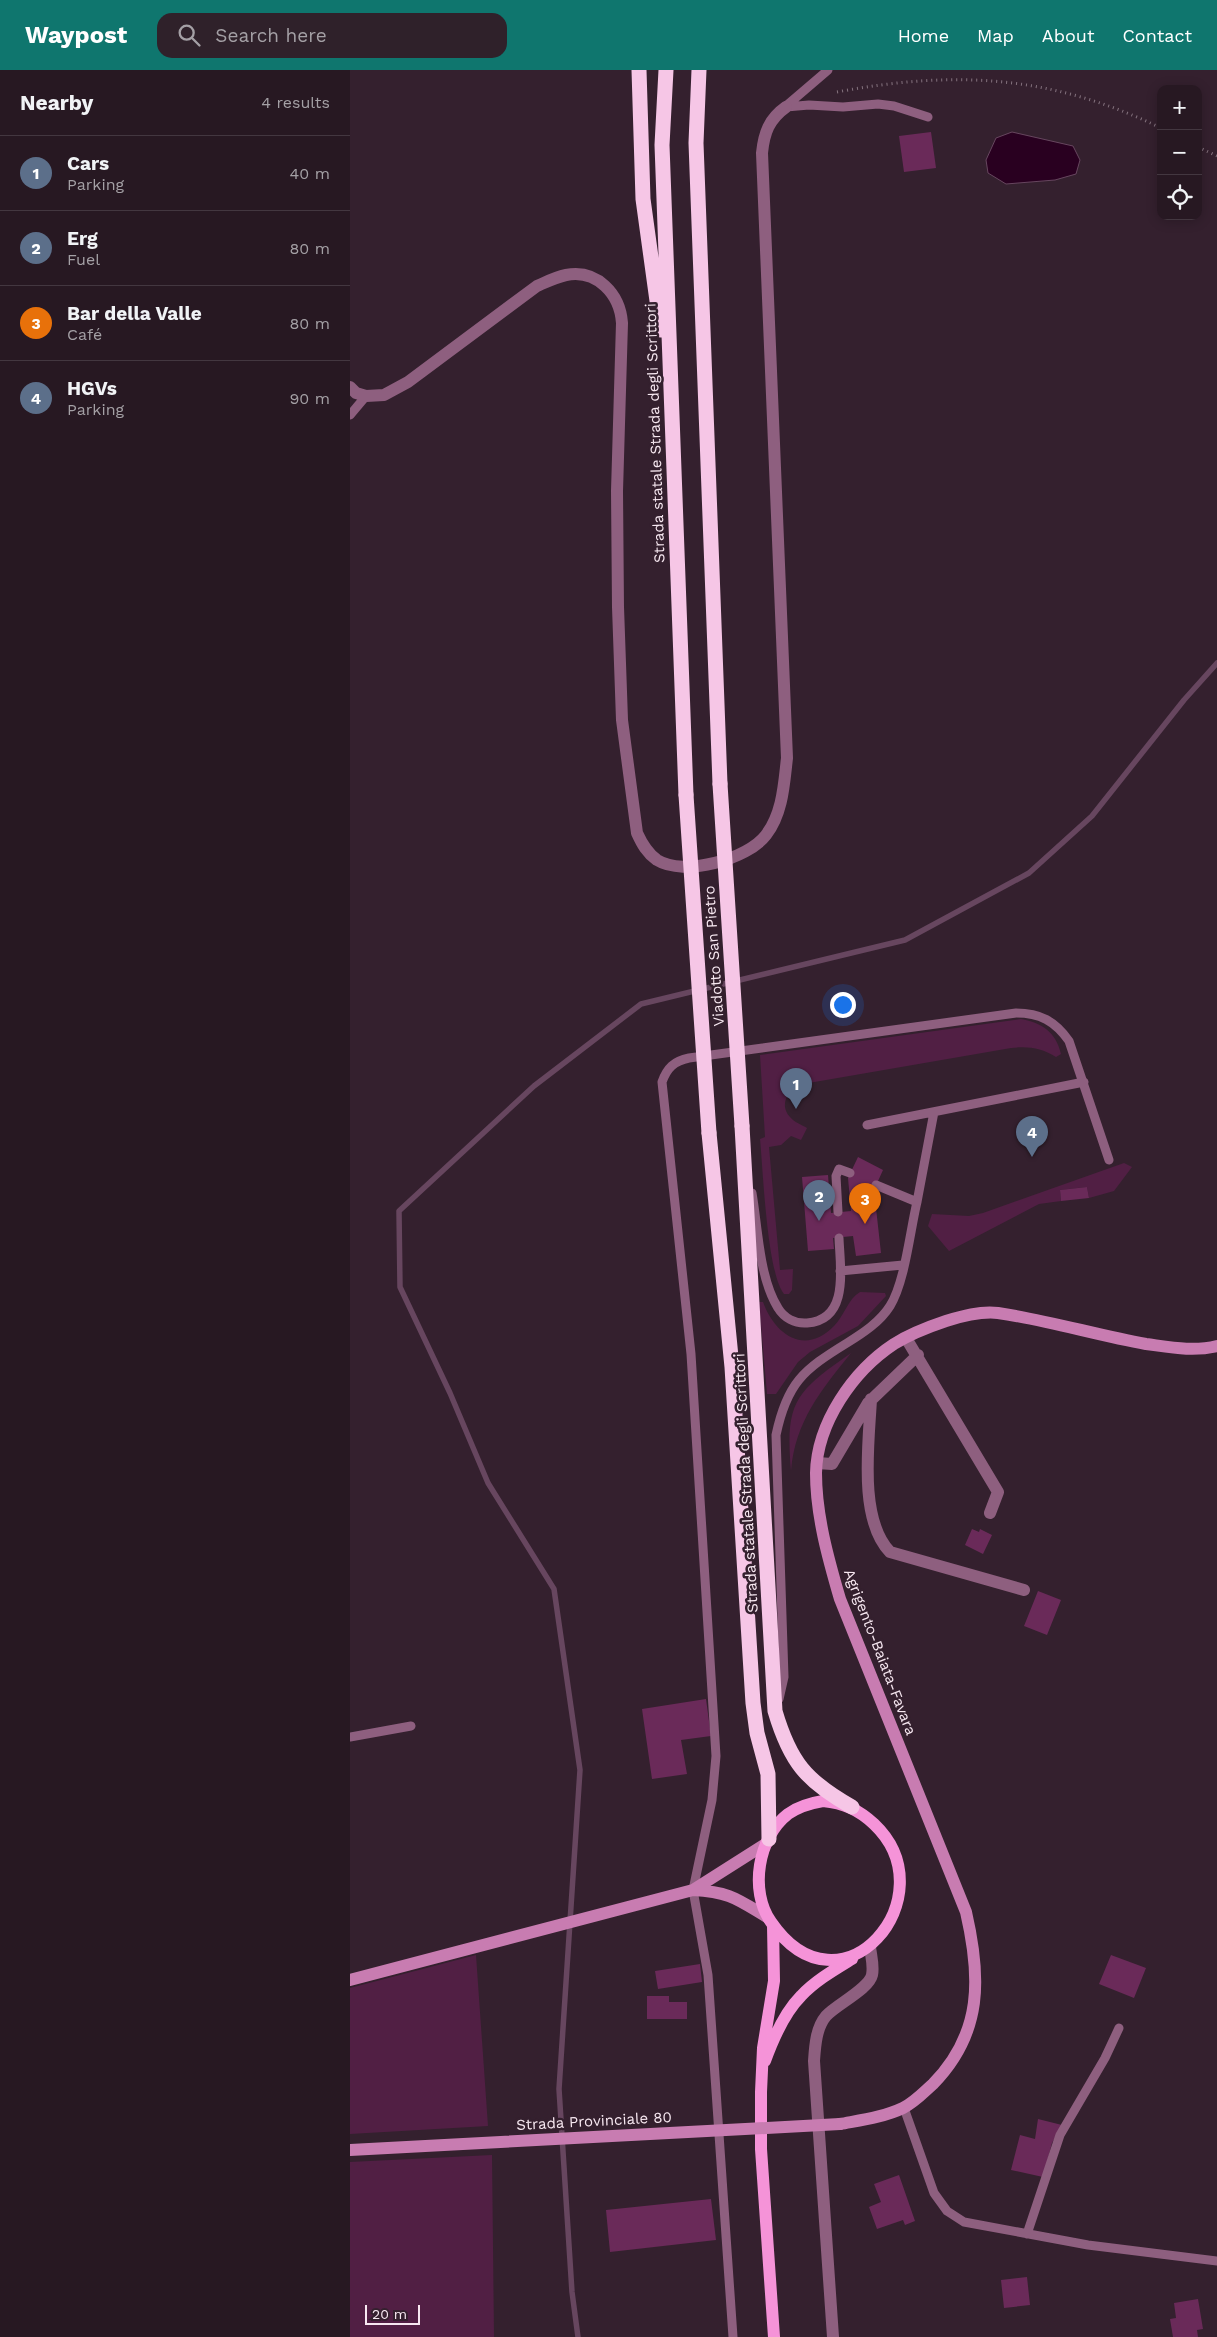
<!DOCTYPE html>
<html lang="en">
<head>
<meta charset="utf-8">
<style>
	body { margin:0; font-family:"Work Sans",sans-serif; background:#2f212a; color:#f1f3f6 }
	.controls { position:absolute; right:15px; top:15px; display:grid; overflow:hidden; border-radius:10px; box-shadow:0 2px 12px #0003 }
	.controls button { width:45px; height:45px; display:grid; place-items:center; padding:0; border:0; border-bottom:1px solid #433740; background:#271822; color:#f1f3f6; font:25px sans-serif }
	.scale { position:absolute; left:15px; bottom:12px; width:55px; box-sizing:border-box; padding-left:5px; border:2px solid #f7e8f1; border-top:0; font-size:14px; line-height:18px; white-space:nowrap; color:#f7e8f1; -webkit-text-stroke:4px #34202e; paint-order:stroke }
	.you { position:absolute; left:492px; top:934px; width:18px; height:18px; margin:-12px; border:4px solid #fff; border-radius:50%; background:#1a73e8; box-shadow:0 0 0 8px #1a73e833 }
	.badge { display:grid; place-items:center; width:32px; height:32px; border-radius:50%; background:#0f766e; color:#fff; font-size:16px; font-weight:700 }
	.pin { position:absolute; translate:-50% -41px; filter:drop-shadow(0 1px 2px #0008) }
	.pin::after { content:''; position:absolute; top:26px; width:18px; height:15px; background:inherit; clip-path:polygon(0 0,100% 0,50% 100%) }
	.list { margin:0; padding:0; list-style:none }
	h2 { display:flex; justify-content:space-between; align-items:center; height:65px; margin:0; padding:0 20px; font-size:21px }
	h2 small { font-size:16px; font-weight:400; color:#a4a0a5 }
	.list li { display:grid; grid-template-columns:32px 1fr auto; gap:15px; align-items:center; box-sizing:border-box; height:75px; padding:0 20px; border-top:1px solid #433740 }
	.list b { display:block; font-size:19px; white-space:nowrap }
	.list p { margin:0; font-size:16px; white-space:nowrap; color:#a4a0a5 }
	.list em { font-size:16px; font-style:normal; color:#a4a0a5 }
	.icon { flex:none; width:28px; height:28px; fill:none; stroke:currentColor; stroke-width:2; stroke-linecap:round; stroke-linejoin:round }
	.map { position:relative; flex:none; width:867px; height:2267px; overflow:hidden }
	header { display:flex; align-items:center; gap:30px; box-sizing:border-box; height:70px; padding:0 25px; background:#0f766e; color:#fff }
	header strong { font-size:24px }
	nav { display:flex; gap:28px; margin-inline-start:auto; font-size:18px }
	.search { width:350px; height:45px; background:#2f212a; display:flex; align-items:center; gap:12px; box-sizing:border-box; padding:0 18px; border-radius:15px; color:#a4a0a5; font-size:19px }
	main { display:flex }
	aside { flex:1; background:#271822 }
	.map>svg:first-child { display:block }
	.green { fill:#511f44 }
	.water { fill:#290020; stroke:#67465f }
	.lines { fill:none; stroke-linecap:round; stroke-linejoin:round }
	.stream { stroke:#67465f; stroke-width:5.5 }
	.building { fill:#6a2a59 }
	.path { stroke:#85737f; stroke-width:3; stroke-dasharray:1 4; stroke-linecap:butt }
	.lane { stroke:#8e5f7f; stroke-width:9 }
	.street { stroke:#8e5f7f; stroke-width:12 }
	.secondary { stroke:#c87cb1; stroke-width:12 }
	.primary { stroke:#f593d8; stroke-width:12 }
	.highway { stroke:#f6c6e6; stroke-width:15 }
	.secondary-bridge { stroke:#c87cb1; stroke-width:12 }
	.highway-bridge { stroke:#f6c6e6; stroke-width:15 }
	.labels { text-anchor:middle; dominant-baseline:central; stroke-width:5; stroke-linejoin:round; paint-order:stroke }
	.street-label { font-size:15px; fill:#f7e8f1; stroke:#34202e }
</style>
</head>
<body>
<header>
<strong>Waypost</strong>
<div class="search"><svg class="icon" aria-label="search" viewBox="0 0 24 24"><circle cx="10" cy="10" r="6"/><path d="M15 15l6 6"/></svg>Search here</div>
<nav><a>Home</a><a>Map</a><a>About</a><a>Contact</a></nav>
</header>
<main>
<aside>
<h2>Nearby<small>4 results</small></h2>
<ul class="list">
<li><span class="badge" style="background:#5c6f8a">1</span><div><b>Cars</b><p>Parking</p></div><em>40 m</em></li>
<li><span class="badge" style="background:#5c6f8a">2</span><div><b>Erg</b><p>Fuel</p></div><em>80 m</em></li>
<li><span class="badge" style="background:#e8710a">3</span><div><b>Bar della Valle</b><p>Café</p></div><em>80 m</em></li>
<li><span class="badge" style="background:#5c6f8a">4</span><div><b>HGVs</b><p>Parking</p></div><em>90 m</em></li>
</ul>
</aside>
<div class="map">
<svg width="867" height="2267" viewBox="0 0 867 2267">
	<rect width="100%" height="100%" fill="#34202e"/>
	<path class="green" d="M671 949C692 953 706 962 711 984L706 987C691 978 679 976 661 978L453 1014C439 1018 428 1034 440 1047 444 1052 452 1055 457 1058L451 1070 441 1066 431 1075 419 1077 430 1200 443 1199 442 1220 439 1224H434C417 1203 413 1099 410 1069L415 1067 410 985Z
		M774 1093 782 1097 764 1121 739 1128 737 1117 710 1120 711 1131 689 1134 599 1181 578 1156 582 1144 619 1146 633 1143Z
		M510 1222 535 1223 536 1226 508 1256 460 1282 448 1292 426 1324H417L409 1232H413C425 1265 455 1286 484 1256 494 1246 498 1229 510 1222Z
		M501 1283C471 1320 445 1352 441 1401 435 1332 445 1322 501 1283Z
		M126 1885 138 2056 0 2064V1918Z
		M142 2085 144 2267H0V2092Z"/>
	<path class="water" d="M662 62 723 76 730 90 726 104 705 110 656 114 638 103 636 90 646 68Z"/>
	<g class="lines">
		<path class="stream" d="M228 2267 222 2222 209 2019 230 1700 204 1519 138 1413 100 1323 50 1217 49 1141 184 1016 291 934 555 870 679 803 742 746 834 630 867 593"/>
	</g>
	<path class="building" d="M581 62 586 98 554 102 549 66Z
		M508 1087 533 1100 524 1120 531 1183 506 1186 503 1166 483 1168 484 1179 458 1181 452 1107 478 1105 481 1143 501 1141 498 1108Z
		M737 1117 739 1128 711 1131 710 1120Z
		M622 1459 629 1462 630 1459 642 1465 633 1484 615 1475Z
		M688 1521 711 1530 697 1565 674 1556Z
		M356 1629 361 1666 331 1670 337 1704 302 1709 292 1639Z
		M761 1885 796 1898 784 1928 749 1914Z
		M350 1894 352 1912 308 1919 305 1901Z
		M297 1926H319V1932H337V1949H297Z
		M688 2049 712 2055 702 2073 693 2107 661 2100 670 2065 685 2069Z
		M549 2105 565 2151 555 2155 553 2150 527 2159 519 2137 531 2132 524 2114Z
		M361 2129 366 2170 260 2182 256 2140Z
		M677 2207 680 2235 654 2238 651 2210Z
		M848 2229 853 2259 847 2260 848 2267H823L820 2249 826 2248 824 2233Z"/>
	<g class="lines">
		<path class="path" d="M487 22C605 0 701 5 811 58
			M848 77 867 86"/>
		<path class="lane" d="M436 36 478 0
			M436 37 459 35 493 37 528 34 544 36 578 47
			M0 345 16 326
			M517 1055 734 1012
			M402 1123C408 1157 409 1208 428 1238 434 1248 445 1254 457 1253 500 1250 490 1197 489 1168
			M567 1132 584 1042
			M488 1142 486 1106 489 1099 500 1103
			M490 1201 553 1195
			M429 1629 434 1607 426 1365C437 1313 453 1300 497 1273 513 1263 530 1252 540 1236 555 1212 560 1161 567 1132L526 1115
			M0 1667 61 1656
			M554 2038 584 2123 597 2141 614 2152 738 2175 867 2191
			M677 2164 710 2065 755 1988 769 1958
			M383 2267 358 1905 343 1820 362 1730 366 1686 341 1284 312 1012C317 998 324 991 339 988L666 943C690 943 705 951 719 971L759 1090"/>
		<path class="street" d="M0 317 6 323 16 326 34 325 58 312 187 216C196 212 206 207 216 205 247 199 270 224 272 253L267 421 268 537 272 650 287 763C292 774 297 783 307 790 334 807 398 789 416 765 433 743 434 713 437 688L412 83C414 63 419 49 436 37
			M556 1268 648 1422 640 1443
			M521 1329C519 1371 508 1449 540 1482L674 1520
			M467 1393 482 1394 518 1333 568 1285
			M483 2267 464 1991C465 1976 466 1958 476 1946 487 1934 519 1919 522 1905 524 1896 521 1886 520 1877"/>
		<path class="secondary" d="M343 1820 417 1773
			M0 1910 343 1820C380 1822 387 1829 417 1847
			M490 2054C511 2050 534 2047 553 2038 565 2032 574 2022 583 2014 633 1963 631 1907 616 1842L490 1529C478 1488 466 1445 466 1403 467 1353 503 1301 544 1274 560 1264 578 1257 596 1251 612 1246 630 1241 648 1243 697 1250 746 1265 796 1274 819 1277 843 1282 867 1276"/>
		<path class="primary" d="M473 1731C494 1733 509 1740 524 1754 600 1826 491 1954 421 1852 399 1821 408 1767 438 1744 449 1736 461 1733 473 1731Z
			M423 1856 424 1911 413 1978 411 2022V2079L424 2267
			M415 1991C423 1969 435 1942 451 1926 465 1911 484 1900 502 1889"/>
		<path class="highway" d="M289 0 293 129 311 260
			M316 0 312 75 336 725
			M349 0 346 73 370 714
			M392 1056 425 1641C440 1692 456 1711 502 1737
			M359 1063 382 1297 403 1633 407 1663 418 1704 419 1769"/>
		<path class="secondary-bridge" d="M0 2080 490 2054"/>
		<path class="highway-bridge" d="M370 714 392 1056
			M336 725 359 1063"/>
	</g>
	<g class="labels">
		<g class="street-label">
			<text transform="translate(305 363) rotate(-92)">Strada statale Strada degli Scrittori</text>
			<text transform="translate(364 886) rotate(-94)">Viadotto San Pietro</text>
			<text transform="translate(396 1413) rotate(-93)">Strada statale Strada degli Scrittori</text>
			<text transform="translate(530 1582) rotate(69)">Agrigento-Baiata-Favara</text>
			<text transform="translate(244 2051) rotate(-3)">Strada Provinciale 80</text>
		</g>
	</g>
</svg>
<div class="controls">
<button>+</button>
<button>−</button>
<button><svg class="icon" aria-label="locate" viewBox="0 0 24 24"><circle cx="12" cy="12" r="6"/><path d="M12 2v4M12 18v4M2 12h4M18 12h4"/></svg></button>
</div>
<div class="scale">20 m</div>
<div class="you"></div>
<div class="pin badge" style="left:446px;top:1039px;background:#5c6f8a">1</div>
<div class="pin badge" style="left:469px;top:1151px;background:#5c6f8a">2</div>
<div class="pin badge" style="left:515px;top:1154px;background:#e8710a">3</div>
<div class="pin badge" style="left:682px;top:1087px;background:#5c6f8a">4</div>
</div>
</main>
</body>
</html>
